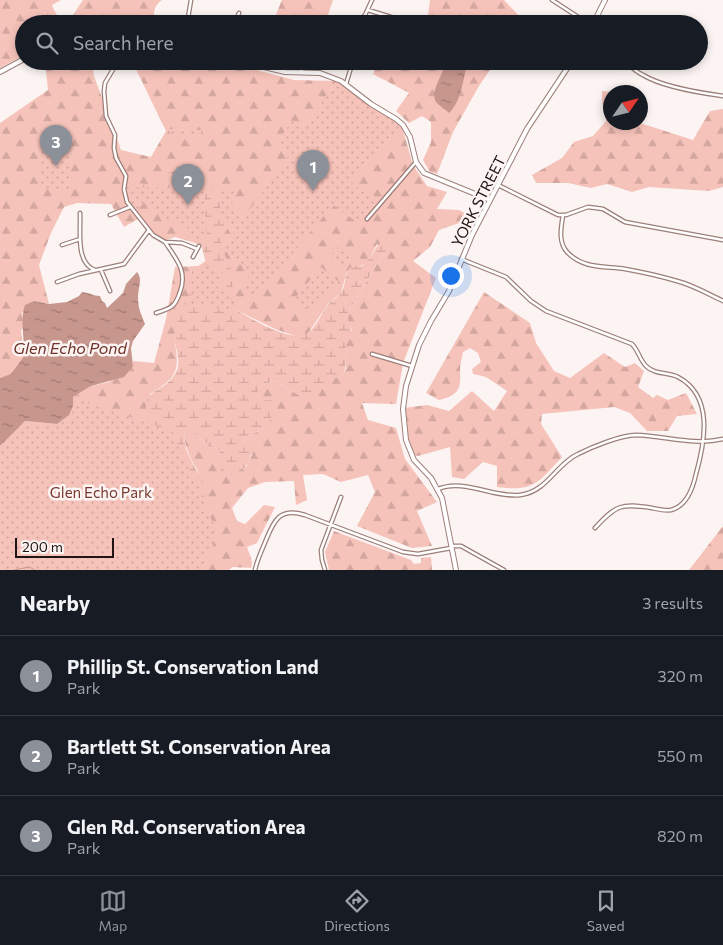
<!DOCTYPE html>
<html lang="en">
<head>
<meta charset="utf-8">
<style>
	body { margin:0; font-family:Commissioner,sans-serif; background:#20242c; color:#f1f3f6 }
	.compass { position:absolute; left:603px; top:85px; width:45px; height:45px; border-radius:50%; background:#171b24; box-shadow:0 2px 8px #0003; rotate:55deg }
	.scale { position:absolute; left:15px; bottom:12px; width:99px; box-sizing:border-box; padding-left:5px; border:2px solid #201513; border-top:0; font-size:14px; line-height:18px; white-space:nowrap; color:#201513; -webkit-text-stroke:4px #fbf4f3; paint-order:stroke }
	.you { position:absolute; left:450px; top:275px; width:18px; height:18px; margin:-12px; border:4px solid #fff; border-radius:50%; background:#1a73e8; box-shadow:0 0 0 8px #1a73e833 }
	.badge { display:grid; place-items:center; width:32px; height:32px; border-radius:50%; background:#8c9099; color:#fff; font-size:16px; font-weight:700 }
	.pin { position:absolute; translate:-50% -41px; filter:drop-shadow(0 1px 2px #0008) }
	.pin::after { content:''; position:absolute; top:26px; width:18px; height:15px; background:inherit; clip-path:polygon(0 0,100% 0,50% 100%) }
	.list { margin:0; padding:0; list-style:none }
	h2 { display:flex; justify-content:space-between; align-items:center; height:65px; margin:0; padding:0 20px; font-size:21px }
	h2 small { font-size:16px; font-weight:400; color:#9ea1a6 }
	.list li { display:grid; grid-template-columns:32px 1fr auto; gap:15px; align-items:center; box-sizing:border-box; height:80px; padding:0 20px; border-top:1px solid #363941 }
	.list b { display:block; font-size:19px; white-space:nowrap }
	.list p { margin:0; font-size:16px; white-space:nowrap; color:#9ea1a6 }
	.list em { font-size:16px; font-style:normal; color:#9ea1a6 }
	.icon { flex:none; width:28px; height:28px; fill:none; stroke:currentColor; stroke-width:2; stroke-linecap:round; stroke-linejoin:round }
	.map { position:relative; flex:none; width:723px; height:570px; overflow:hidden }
	.search { position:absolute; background:#171b24; box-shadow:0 2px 8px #0003; left:15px; right:15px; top:15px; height:55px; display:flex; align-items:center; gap:12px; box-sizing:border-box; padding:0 18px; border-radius:28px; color:#9ea1a6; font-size:19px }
	.sheet { height:305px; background:#171b24 }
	nav { display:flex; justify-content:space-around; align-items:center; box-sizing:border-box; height:70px; border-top:1px solid #363941; background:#171b24; font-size:14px; color:#9ea1a6 }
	nav a { display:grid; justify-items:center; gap:2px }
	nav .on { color:#8c9099 }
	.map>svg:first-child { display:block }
	.forest { fill:url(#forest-firs); fill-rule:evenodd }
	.wetland { fill:url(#wetland-marsh) }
	.park { fill:url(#park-dots) }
	.water { fill:url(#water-ripples) }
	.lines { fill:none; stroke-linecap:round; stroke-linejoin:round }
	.stream { stroke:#c7968d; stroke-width:1 }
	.street-casing { stroke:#9d7f79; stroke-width:5 }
	.secondary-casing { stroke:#9d7f79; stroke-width:6 }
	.street { stroke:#fff; stroke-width:2.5 }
	.secondary { stroke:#fff; stroke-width:4 }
	.labels { text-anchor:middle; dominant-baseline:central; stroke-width:5; stroke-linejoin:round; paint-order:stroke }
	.street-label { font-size:15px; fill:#201513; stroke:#fbf4f3 }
	.park-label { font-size:15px; fill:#793930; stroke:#fbf4f3 }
	.water-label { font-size:16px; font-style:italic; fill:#6e3027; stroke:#fbf4f3 }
</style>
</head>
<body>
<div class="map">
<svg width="723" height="570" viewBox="0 0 723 570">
	<defs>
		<pattern id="forest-firs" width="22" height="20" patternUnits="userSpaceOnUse" patternTransform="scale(1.25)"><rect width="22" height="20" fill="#f6c3ba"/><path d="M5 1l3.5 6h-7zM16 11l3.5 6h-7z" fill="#d3a79f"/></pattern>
		<pattern id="wetland-marsh" width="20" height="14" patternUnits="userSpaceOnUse" patternTransform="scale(1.25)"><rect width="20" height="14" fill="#f6c3ba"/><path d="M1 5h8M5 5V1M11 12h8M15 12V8" fill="none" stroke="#d3a79f"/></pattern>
		<pattern id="park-dots" width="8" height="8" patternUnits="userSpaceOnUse" patternTransform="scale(1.25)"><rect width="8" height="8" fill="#f6c3ba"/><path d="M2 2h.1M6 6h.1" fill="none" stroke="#d3a79f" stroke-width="1.8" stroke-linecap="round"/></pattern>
		<pattern id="water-ripples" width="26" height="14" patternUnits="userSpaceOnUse" patternTransform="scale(1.25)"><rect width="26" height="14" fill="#c7968d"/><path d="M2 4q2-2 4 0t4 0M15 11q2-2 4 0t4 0" fill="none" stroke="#a17972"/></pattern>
	</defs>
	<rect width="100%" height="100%" fill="#fbf4f3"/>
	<path class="forest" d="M0 0H61L52 5C54 12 59 15 60 23L24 24V55L0 68Z
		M83 0H162C153 6 153 14 155 24H67Z
		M282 0H333L327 18 322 24H272Z
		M430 0H504L521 18 520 24H427Z
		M45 61H92L94 76 121 150 151 157 166 131 132 61H214L253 69 294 80 337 81 402 127 413 165 427 186 447 192 437 209 459 210 469 215 465 221 439 230 430 247 413 261 436 278 403 363 396 404 362 403 368 420 396 428 405 459 437 502 417 511 432 546 412 548 357 526 375 492 368 475 341 482 323 474 303 475 307 500 296 505 294 481 265 482 248 488 232 508 237 521 245 524 264 505 275 507 257 543 247 547C249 554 254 561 251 568L233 567 229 570H0V446L17 427 25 421 57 424 73 406V397L91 386 109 382 133 366V361L154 363 166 319 175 267 198 266 210 258 205 246 175 237 160 242 146 230 138 219 124 227 111 204 77 203 64 207 51 233 39 265 49 304 34 301 22 313 24 325 21 331 25 355 24 359 11 375 0 378V123L48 90ZM377 244 386 251 376 265 348 313 347 319 352 330 345 345 346 369 343 374 299 395 274 381C264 383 259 387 255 395L259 400 266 428 245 437 242 442 252 455 246 467 221 465 219 449 205 442 193 430 187 429 184 435C186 450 191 461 200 474L151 425 150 394C181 375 179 369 174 336L234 309 275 329 298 337 305 336 309 332 328 304 341 293 347 271 367 263Z
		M379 61H507L492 67 479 86 453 132 437 174 430 172 423 160 431 142V122L422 116 409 123 396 111 409 93 373 74Z
		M602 91 612 92H610V122L640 123 693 140 710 111 723 109V187L709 191 649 187 632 192 607 184 591 188 568 183H536L532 175 562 158 574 142 593 136 606 121 602 102Z
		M484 292 530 323 536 343 554 371 570 378 604 353 625 367 635 363 644 371 638 387 653 398 657 395 668 400 686 393 697 414 677 416 668 431H647L630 413 614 407 542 414 541 424 562 457C538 483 534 492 497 487V466L483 462 464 479 452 477 450 447 418 456 411 455 408 448 403 408 427 405 449 411 472 391 494 411 507 391 486 377 473 374 472 369 481 362 478 353 470 348 463 352C462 358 460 363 460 369 461 388 460 395 439 400L426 393Z
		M723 526V570H689Z
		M334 531 411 560 414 564 421 563V558L431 557 432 570H329L325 552Z"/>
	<path class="wetland" d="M168 172 220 193 232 221C230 228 224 232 222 238 219 251 230 261 232 273 233 284 233 297 234 309 253 319 275 334 297 336 313 338 320 314 328 305 332 300 339 297 342 291 348 280 342 263 362 266 374 258 374 243 387 239L386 251 376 265 348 313C347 322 352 327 352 336 340 346 350 362 343 374L311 392 299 395 274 381C264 383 259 387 256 395L259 400H271C277 411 271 418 266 428L245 437 242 442 251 450C252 465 239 475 225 476L221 471 219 449 205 442 193 430H187L184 435C185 443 186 451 190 458 197 473 207 485 203 503L151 425C134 385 165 397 177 370 181 360 175 347 174 336 174 327 188 295 193 285 196 279 202 273 207 267L201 244V231L168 208 137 202 126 189C134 178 147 186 158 186Z"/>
	<path class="park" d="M338 78 343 80 362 96 397 117 404 129 351 182 375 201 358 223 333 205 269 282 252 298 241 288 251 273 222 247 235 231 222 221 218 190H234L232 206 245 216 290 154 275 144 293 120 305 128Z
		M169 129 201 130V136L170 137Z
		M72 143 69 189 40 188 42 144Z
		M170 166H202L207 238 188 239 187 224C165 222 161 217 146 201L136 211 122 196 121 187 170 188Z
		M338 247 352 260 345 268 330 256Z
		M210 262 226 276 218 287 235 303 226 311 207 305 191 304 192 270 204 269Z
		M321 267 339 282C330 294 320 302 311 313L295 298Z
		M73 398 172 431 218 534 201 570H0V452C9 437 14 423 34 424 38 424 42 427 46 426 54 426 62 422 69 420L72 415Z"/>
	<path class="water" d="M468 61C463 78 462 101 449 113 445 109 441 107 437 103 428 95 444 71 447 62Z
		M137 272C143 279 138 288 138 296 138 310 141 313 145 324L133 341 131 348 133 366 124 377 91 386 73 397V406L69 415 57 424 25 421 0 446V378L11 374 25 355C24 340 20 319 25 305L34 301 49 304 67 302 79 296 82 292C88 292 93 296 100 296L102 301 105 303 107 308 123 293 126 284Z"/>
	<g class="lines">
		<path class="stream" d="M14 570 29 567 35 570"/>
		<g class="street-casing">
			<path id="street" d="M552 0 589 24
				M368 10 407 22
				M187 24 191 0
				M234 24 239 13
				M356 24 365 15
				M365 24V15L372 0
				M118 61 105 83 104 91 106 116 115 135 114 148 116 158 126 176 124 189 127 202 153 235 165 242 182 243 197 249
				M624 61C630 66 636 72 643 75 661 86 701 93 723 96
				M301 72 305 61
				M346 84 353 61
				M498 185 558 215H566L588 207 596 208 603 209 625 222 723 240
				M80 213C81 230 75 263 95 270
				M110 215 130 207
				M563 215C561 228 558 242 567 252 583 269 604 266 625 269 642 272 660 276 677 281 693 285 708 294 723 301
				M367 219 416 162
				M62 245 80 239
				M193 257 199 246
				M461 259 506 277 531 301 546 311 632 344C638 350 640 360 646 366 655 375 668 372 678 377 714 396 705 442 696 474 693 488 687 506 671 510 665 511 657 509 652 508 621 503 616 505 595 528
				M101 270 110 291
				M57 282 79 274 124 264 149 230
				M156 313C172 308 175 307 180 292 188 271 176 259 165 242
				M372 354 412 366
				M438 489C464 478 493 498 520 495 547 492 556 464 578 454 592 447 621 435 636 435 666 436 694 446 723 439
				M452 546H461L504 570
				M255 570C257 560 262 550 266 540 274 520 280 507 305 515L403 552 418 554 451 548
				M325 570 322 560 321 550 341 497"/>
		</g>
		<g class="secondary-casing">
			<path id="secondary" d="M593 24 605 0
				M239 61 285 72 320 73 341 81 371 104 396 119 403 125 410 137 416 162 424 173 490 200
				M0 72 24 59
				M456 570 442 498 431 478 414 460 406 440 403 409 406 386 419 345 431 321 449 291 472 235 527 129 572 61"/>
		</g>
		<use href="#street" class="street"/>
		<use href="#secondary" class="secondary"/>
	</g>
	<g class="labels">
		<g class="street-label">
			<text transform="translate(478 201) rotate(-63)">YORK STREET</text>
		</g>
		<g class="park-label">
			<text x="101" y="492">Glen Echo Park</text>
		</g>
		<g class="water-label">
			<text x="70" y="347">Glen Echo Pond</text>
		</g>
	</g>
</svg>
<svg class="compass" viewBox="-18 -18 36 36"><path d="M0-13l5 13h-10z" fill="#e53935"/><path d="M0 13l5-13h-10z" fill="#9ea1a6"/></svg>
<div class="scale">200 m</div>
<div class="you"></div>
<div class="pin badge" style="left:313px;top:191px">1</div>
<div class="pin badge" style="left:188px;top:205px">2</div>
<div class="pin badge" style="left:56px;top:166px">3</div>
<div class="search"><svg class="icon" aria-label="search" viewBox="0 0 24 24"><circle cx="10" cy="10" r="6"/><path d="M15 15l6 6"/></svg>Search here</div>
</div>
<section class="sheet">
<h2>Nearby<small>3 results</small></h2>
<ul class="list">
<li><span class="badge">1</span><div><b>Phillip St. Conservation Land</b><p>Park</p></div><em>320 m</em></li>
<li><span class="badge">2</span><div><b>Bartlett St. Conservation Area</b><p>Park</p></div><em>550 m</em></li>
<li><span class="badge">3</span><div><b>Glen Rd. Conservation Area</b><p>Park</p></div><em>820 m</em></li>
</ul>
</section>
<nav>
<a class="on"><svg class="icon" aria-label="map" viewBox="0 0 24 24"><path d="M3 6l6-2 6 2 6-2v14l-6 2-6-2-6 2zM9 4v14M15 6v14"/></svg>Map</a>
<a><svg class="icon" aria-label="directions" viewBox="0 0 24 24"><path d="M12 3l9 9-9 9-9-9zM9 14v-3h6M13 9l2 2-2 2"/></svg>Directions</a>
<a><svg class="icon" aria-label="saved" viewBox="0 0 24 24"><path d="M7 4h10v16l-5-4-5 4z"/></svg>Saved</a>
</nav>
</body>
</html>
